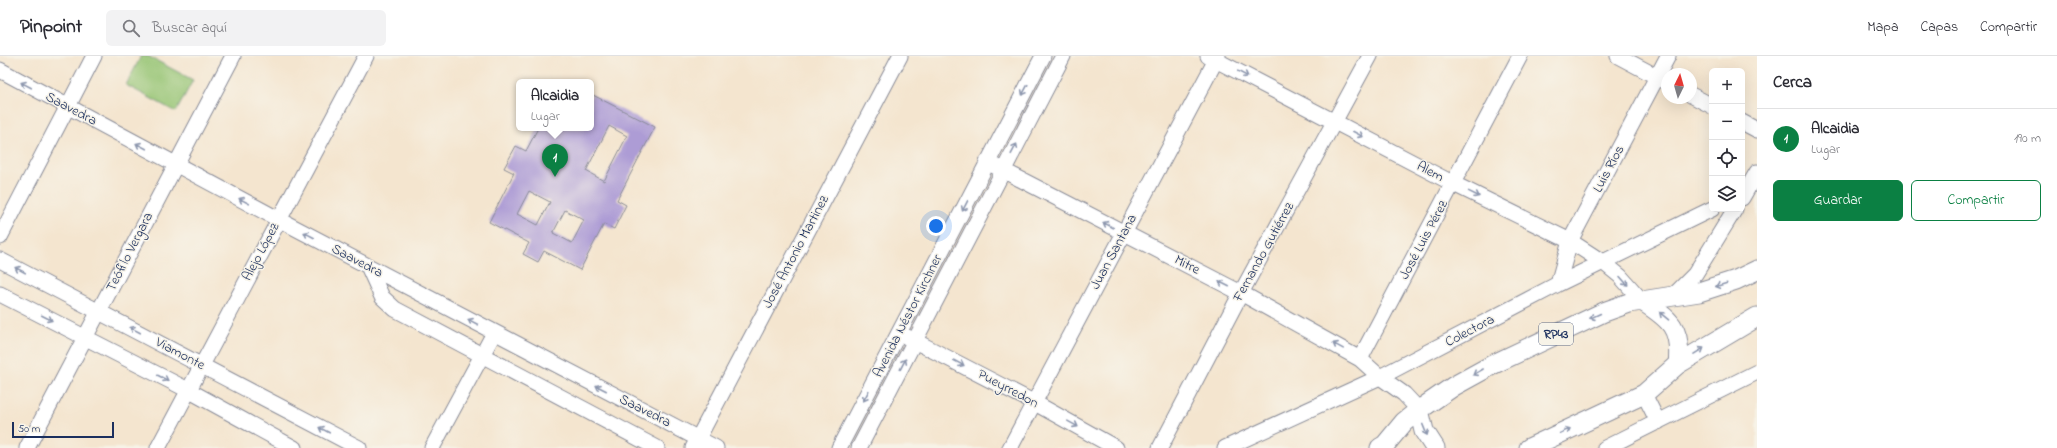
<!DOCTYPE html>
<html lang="es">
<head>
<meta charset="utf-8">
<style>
	body { margin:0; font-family:"Indie Flower",sans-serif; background:#f2f2f3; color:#2b2b33 }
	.controls { position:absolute; right:12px; top:12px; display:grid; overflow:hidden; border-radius:6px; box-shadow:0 4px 16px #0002 }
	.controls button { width:36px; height:36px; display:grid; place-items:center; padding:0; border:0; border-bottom:1px solid #e1e1e2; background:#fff; color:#2b2b33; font:20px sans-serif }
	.compass { position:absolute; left:1661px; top:12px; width:36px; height:36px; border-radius:50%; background:#fff; box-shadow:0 4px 16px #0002; rotate:5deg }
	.scale { position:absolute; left:12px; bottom:10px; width:102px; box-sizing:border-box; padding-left:4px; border:2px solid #1b2f5e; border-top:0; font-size:11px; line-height:14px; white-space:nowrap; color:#1b2f5e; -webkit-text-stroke:3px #f7f3e8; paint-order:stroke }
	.you { position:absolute; left:936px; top:170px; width:14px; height:14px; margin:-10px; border:3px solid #fff; border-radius:50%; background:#1a73e8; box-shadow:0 0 0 6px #1a73e833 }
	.badge { display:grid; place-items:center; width:26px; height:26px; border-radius:50%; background:#0b8043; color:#fff; font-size:13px; font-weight:700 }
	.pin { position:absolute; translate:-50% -33px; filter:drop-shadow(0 1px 2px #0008) }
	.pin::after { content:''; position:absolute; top:21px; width:14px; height:12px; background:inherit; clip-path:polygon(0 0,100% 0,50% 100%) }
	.popup { position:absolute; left:516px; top:23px; width:78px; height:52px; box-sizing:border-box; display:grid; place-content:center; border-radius:6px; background:#fff; filter:drop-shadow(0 1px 3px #0005); font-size:13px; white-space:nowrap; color:#7c7c81 }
	.popup b { font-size:15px; color:#2b2b33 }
	.popup::after { content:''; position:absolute; left:50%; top:100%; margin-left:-8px; border:8px solid transparent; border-top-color:#fff }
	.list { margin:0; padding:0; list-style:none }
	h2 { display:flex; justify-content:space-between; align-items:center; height:52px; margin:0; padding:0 16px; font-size:17px }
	h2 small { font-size:13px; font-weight:400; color:#7c7c81 }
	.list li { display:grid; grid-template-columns:26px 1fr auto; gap:12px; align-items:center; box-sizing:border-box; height:60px; padding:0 16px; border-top:1px solid #e1e1e2 }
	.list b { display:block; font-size:15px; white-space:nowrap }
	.list p { margin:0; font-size:13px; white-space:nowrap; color:#7c7c81 }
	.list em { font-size:13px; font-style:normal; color:#7c7c81 }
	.actions { display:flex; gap:8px; padding:12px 16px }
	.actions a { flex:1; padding:9px 0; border:1px solid #0b8043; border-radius:6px; text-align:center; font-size:14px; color:#0b8043 }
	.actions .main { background:#0b8043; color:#fff }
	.icon { flex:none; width:22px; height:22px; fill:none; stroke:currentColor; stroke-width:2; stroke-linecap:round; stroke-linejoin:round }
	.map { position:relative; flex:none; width:1757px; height:392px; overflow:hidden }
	header { display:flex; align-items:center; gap:24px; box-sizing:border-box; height:56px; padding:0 20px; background:#fff; border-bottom:1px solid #e1e1e2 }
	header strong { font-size:19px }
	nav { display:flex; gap:22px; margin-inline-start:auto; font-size:14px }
	.search { width:280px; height:36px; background:#f2f2f3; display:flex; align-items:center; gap:10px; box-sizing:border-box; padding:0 14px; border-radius:6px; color:#7c7c81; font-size:15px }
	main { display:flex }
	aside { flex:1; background:#fff }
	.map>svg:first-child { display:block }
	.green { fill:#96c473; stroke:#587a68 }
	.building { fill:#ad9cd5; fill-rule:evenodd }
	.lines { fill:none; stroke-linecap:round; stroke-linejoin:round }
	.minor-casing { stroke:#888a96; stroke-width:17 }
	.major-casing { stroke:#888a96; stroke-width:21 }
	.minor { stroke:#fff; stroke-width:15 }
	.major { stroke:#fff; stroke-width:19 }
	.oneway { stroke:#8d97ae }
	.labels { text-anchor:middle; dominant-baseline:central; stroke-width:3; stroke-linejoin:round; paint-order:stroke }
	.shield { fill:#f7f3e8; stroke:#5d6a87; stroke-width:1 }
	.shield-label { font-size:13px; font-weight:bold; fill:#1b2f5e }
	.street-label { font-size:14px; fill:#1b2f5e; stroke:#f7f3e8 }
</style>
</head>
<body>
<header>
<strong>Pinpoint</strong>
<div class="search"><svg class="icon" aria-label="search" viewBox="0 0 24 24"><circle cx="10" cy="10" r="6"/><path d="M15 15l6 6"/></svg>Buscar aquí</div>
<nav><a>Mapa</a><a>Capas</a><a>Compartir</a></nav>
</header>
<main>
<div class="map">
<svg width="1757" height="392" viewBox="0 0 1757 392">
	<rect width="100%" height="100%" fill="#f7f3e8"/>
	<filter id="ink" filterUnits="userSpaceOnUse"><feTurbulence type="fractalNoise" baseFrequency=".025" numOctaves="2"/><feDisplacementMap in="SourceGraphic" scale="8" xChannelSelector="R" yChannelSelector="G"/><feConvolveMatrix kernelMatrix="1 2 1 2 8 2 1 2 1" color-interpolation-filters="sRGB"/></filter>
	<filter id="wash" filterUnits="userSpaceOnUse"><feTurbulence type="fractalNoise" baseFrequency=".012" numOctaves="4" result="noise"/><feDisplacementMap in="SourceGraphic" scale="16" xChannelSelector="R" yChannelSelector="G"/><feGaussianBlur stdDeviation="0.9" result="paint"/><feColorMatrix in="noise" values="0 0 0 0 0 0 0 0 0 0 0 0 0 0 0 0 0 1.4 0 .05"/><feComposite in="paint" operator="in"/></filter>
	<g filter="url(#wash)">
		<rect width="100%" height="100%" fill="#f4e5cf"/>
		<path class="green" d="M141 0H148L193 24 176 56 126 29Z"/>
		<g id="blocks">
			<path class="building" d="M591 38 655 71 617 144 626 149 614 173 604 168 580 214 544 195 538 206 523 198 529 187 489 166 514 117 504 112 516 90 526 95 538 72H591ZM609 70 627 80 604 125 586 115ZM529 135 550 146 538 169 517 158ZM565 154 584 164 572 187 553 177Z"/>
		</g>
	</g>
	<g filter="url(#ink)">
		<use href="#blocks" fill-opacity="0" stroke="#888a96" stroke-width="1"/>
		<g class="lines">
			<g class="minor-casing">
				<path id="minor" d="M1208 0 1454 128 1570 185 1604 207 1620 220 1642 245
					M1618 0 1667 26
					M0 14 278 163 716 392
					M1691 39 1712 50
					M1742 66 1757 74
					M987 106 1241 237 1360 303 1380 321 1404 338 1419 354
					M1742 142 1757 116
					M0 181 94 0
					M0 204 359 392
					M368 210 382 241 395 253 657 392
					M1558 228 1570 185 1668 0
					M0 238 188 334 294 392
					M1674 239 1695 218 1735 153
					M907 281 1035 347 1116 392
					M1360 303 1520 0
					M1644 338 1658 366
					M27 392 233 0
					M158 392 366 0
					M432 392 494 277
					M693 392 900 0
					M839 392 1043 0
					M859 392 1063 0
					M1010 392 1218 0
					M1160 392 1241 237 1370 0
					M1225 392 1380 321 1558 228 1712 153
					M1605 392 1757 316"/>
			</g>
			<g class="major-casing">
				<path id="major" d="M1642 245C1670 263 1682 272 1678 308
					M1419 354 1424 375 1435 392
					M1380 392 1385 389 1404 366 1419 354 1454 330 1494 308 1604 256 1629 247 1699 236 1736 224 1757 214
					M1529 392 1644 338 1678 308 1757 261"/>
			</g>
			<use href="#minor" class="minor"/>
			<use href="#major" class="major"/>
		</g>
		<defs><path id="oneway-shaft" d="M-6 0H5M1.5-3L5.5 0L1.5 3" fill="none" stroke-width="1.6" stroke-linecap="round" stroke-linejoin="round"/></defs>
		<g class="oneway">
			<use href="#oneway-shaft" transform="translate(1243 18) rotate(28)"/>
			<use href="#oneway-shaft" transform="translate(26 29) rotate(-152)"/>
			<use href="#oneway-shaft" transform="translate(1025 34) rotate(118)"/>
			<use href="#oneway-shaft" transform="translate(1358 78) rotate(28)"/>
			<use href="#oneway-shaft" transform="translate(141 90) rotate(-152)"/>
			<use href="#oneway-shaft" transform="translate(1014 93) rotate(-62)"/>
			<use href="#oneway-shaft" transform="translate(1474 138) rotate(26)"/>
			<use href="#oneway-shaft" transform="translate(244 145) rotate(-152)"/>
			<use href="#oneway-shaft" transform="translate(965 150) rotate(117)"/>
			<use href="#oneway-shaft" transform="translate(1108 169) rotate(-152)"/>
			<use href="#oneway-shaft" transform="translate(309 179) rotate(-152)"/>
			<use href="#oneway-shaft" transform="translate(20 214) rotate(-152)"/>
			<use href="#oneway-shaft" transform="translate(1624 225) rotate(48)"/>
			<use href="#oneway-shaft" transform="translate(1224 228) rotate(-153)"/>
			<use href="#oneway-shaft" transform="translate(1721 229) rotate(163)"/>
			<use href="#oneway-shaft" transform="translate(1595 260) rotate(155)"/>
			<use href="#oneway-shaft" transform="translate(1664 260) rotate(-140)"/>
			<use href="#oneway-shaft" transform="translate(47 262) rotate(27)"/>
			<use href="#oneway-shaft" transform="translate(473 266) rotate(-152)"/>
			<use href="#oneway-shaft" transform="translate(135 274) rotate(-152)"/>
			<use href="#oneway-shaft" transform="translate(1338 290) rotate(-151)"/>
			<use href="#oneway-shaft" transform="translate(1699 295) rotate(-32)"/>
			<use href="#oneway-shaft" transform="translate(959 307) rotate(28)"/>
			<use href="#oneway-shaft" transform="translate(903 308) rotate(-63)"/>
			<use href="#oneway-shaft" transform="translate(1478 316) rotate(150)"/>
			<use href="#oneway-shaft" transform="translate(163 322) rotate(27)"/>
			<use href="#oneway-shaft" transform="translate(601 332) rotate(-153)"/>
			<use href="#oneway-shaft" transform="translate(866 340) rotate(118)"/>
			<use href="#oneway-shaft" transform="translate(1073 368) rotate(29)"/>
			<use href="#oneway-shaft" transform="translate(324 374) rotate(-152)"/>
			<use href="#oneway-shaft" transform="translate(1425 374) rotate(68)"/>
			<use href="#oneway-shaft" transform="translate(1565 375) rotate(-25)"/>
		</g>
	</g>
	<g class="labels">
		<rect class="shield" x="1539" y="267" width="34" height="22" rx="3"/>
		<g class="shield-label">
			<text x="1556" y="278">RP43</text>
		</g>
		<g class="street-label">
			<text transform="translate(71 53) rotate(28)">Saavedra</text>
			<text transform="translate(1609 113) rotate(-62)">Luis Ríos</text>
			<text transform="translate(1430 116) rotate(28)">Alem</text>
			<text transform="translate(1424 184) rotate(-62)">José Luis Pérez</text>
			<text transform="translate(130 196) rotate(-63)">Teófilo Vergara</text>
			<text transform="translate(261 196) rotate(-62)">Alejo López</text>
			<text transform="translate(796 196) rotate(-62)">José Antonio Martinez</text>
			<text transform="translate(1114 196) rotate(-62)">Juan Santana</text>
			<text transform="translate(1264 196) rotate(-61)">Fernando Gutiérrez</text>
			<text transform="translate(357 205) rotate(28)">Saavedra</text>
			<text transform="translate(1187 209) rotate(27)">Mitre</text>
			<text transform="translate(908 260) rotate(-63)">Avenida Néstor Kirchner</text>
			<text transform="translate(1470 275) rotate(-28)">Colectora</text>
			<text transform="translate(180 298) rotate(28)">Viamonte</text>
			<text transform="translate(1008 333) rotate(28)">Pueyrredon</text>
			<text transform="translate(645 355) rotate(27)">Saavedra</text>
		</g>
	</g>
</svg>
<div class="controls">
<button>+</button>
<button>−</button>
<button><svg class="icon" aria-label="locate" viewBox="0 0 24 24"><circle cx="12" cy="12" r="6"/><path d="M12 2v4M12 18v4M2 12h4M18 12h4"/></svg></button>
<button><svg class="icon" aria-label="layers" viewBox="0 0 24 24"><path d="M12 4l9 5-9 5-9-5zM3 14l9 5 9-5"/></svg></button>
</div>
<svg class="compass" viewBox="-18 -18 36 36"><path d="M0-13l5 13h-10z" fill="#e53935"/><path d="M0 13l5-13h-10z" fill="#7c7c81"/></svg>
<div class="scale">50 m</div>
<div class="you"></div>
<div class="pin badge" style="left:555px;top:121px">1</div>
<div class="popup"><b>Alcaidia</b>Lugar</div>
</div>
<aside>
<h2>Cerca<small></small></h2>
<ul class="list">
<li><span class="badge">1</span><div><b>Alcaidia</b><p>Lugar</p></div><em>190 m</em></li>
</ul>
<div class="actions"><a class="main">Guardar</a><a>Compartir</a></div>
</aside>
</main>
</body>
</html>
